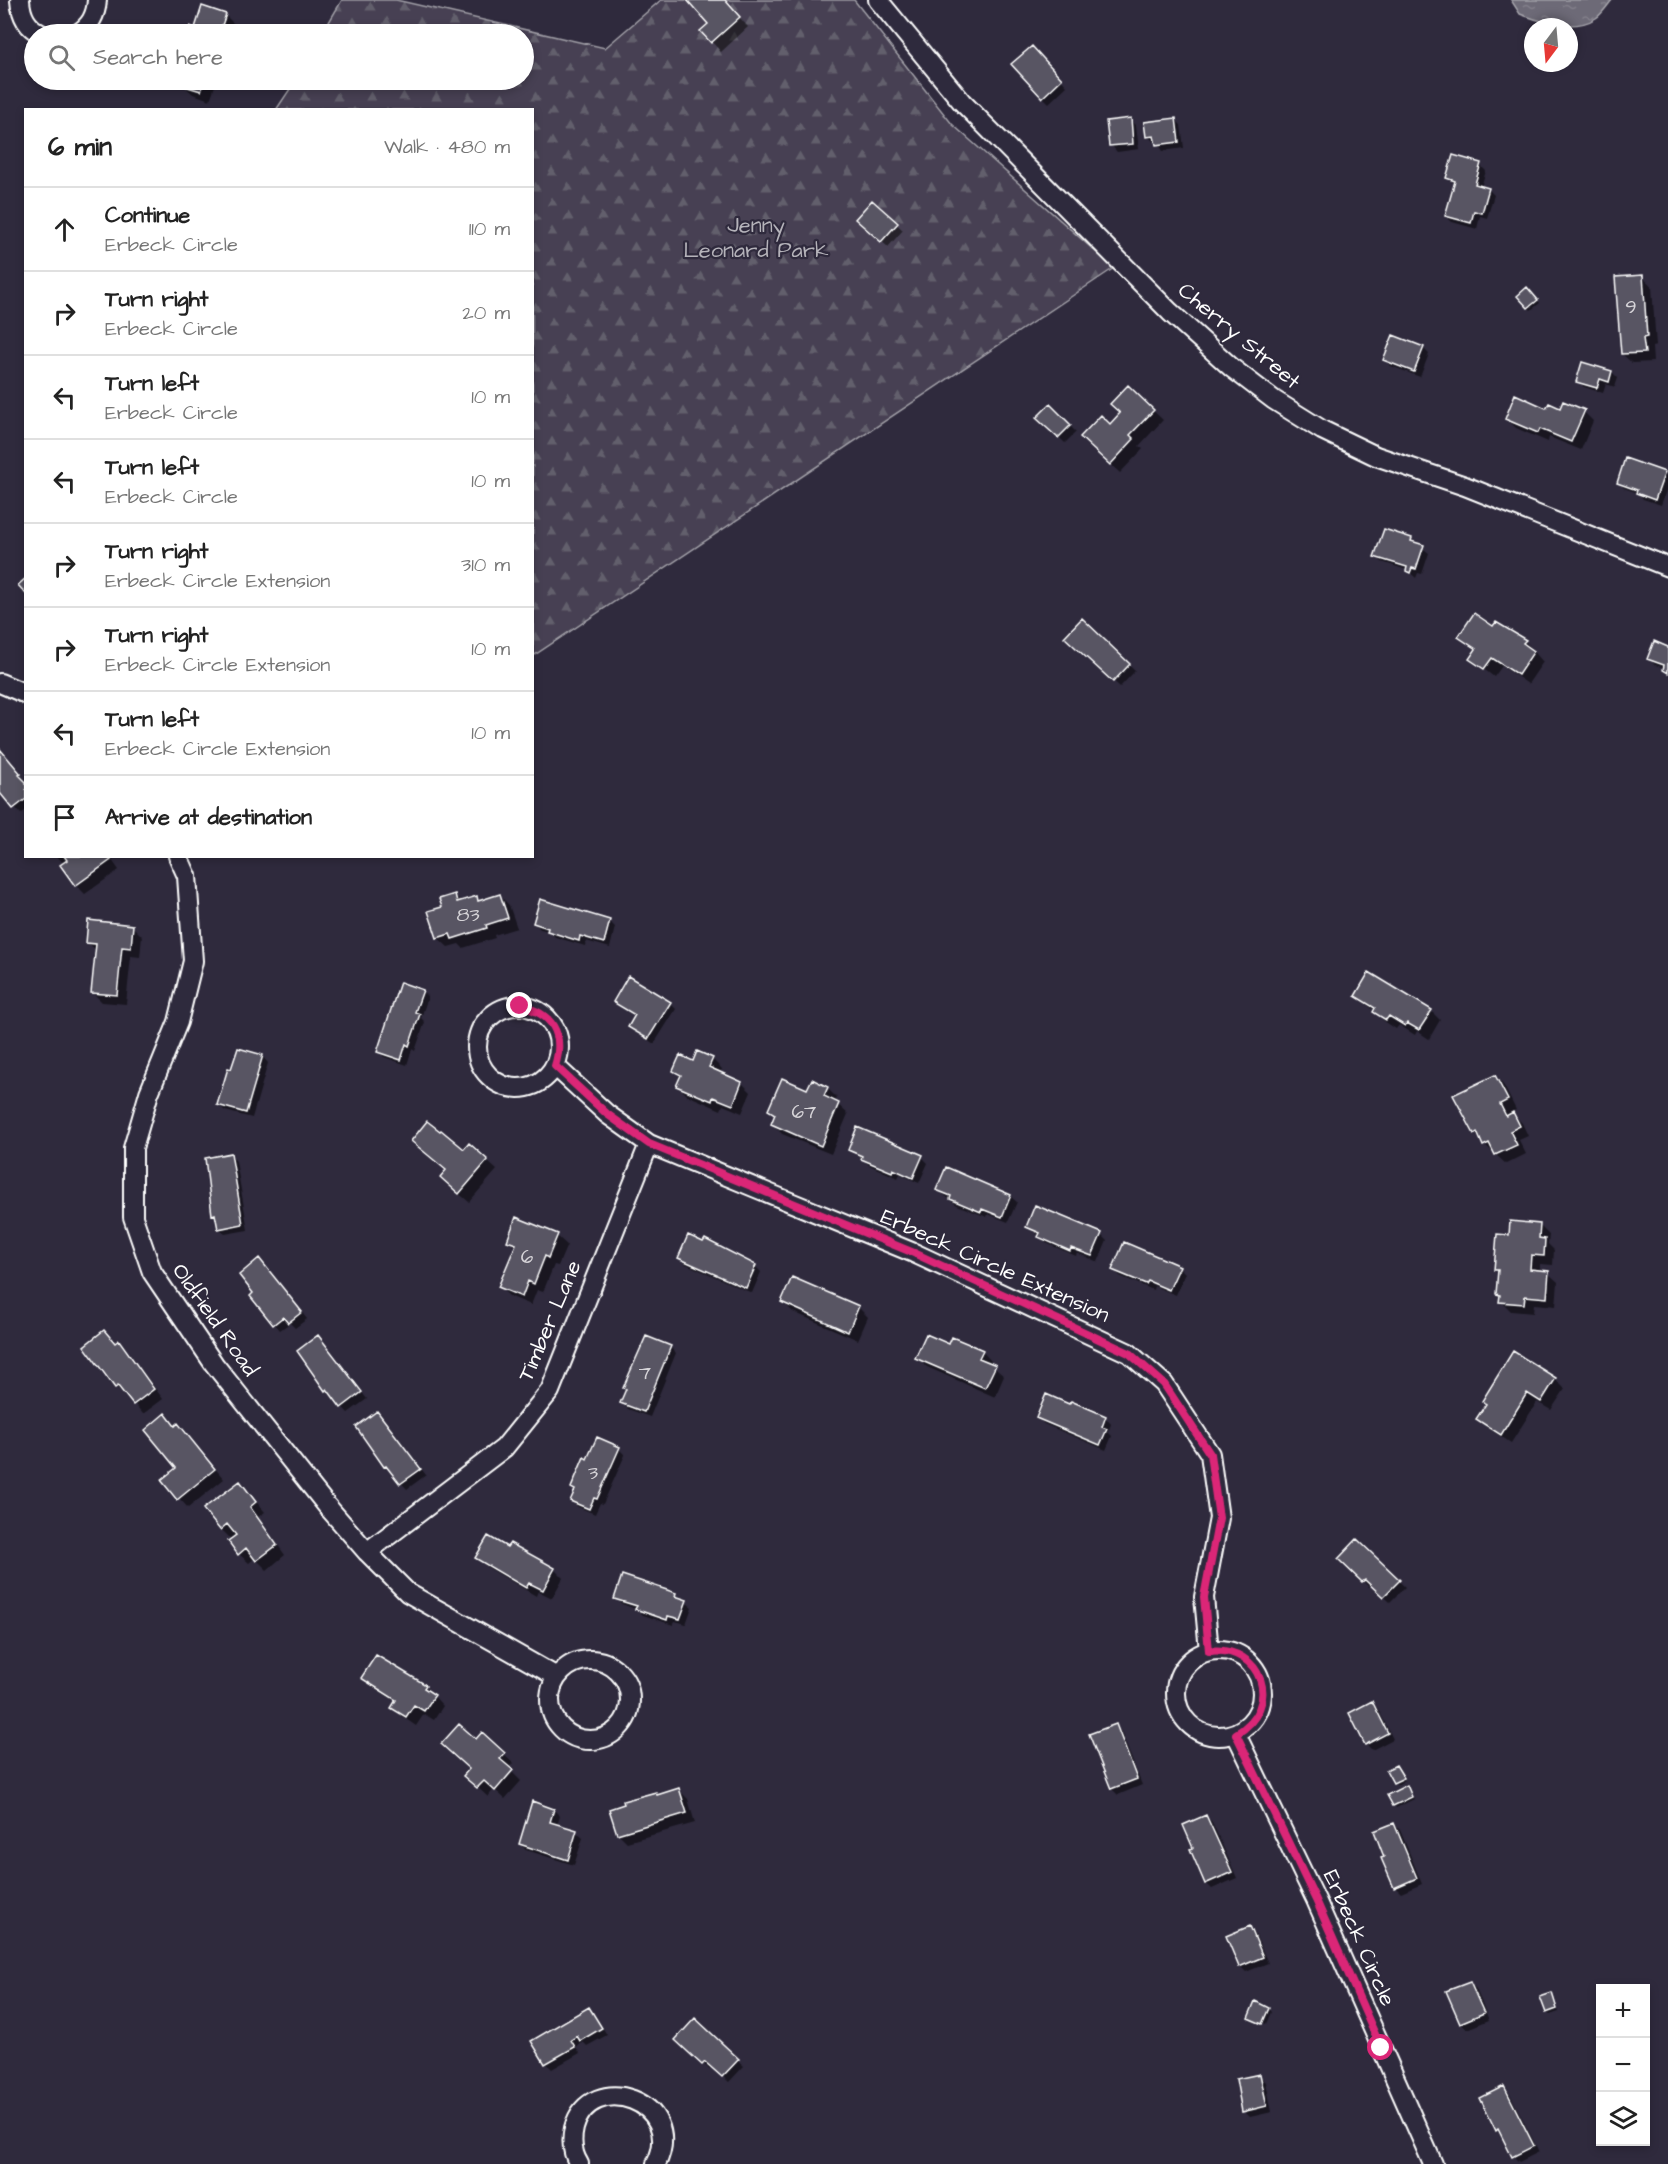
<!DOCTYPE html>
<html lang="en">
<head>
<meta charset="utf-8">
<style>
	body { margin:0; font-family:"Architects Daughter",sans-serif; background:#f6f6f6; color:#222 }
	.controls { position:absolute; right:18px; bottom:18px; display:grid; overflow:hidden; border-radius:0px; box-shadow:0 3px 9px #0003 }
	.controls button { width:54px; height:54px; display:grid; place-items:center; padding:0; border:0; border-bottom:2px solid #e0e0e0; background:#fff; color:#222; font:30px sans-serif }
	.compass { position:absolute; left:1524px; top:18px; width:54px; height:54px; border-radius:50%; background:#fff; box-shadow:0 3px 9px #0003; rotate:196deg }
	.stop { position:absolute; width:18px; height:18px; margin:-14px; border:4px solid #db2777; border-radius:50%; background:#fff }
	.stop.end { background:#db2777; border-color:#fff; box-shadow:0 2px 6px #0008 }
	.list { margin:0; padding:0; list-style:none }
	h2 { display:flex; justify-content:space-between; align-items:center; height:78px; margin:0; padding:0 24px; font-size:26px }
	h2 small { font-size:20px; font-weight:400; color:#767676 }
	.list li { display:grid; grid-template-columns:39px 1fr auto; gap:18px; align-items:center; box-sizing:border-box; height:84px; padding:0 24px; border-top:2px solid #e0e0e0 }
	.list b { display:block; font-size:22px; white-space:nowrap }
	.list p { margin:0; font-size:20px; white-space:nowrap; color:#767676 }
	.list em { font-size:20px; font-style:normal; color:#767676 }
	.icon { flex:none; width:33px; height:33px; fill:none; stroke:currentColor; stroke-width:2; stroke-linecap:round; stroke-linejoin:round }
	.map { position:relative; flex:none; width:1668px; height:2164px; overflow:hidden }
	.search { position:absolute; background:#fff; box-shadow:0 3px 9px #0003; left:24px; top:24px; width:510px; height:66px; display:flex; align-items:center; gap:15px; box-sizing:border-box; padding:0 21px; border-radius:33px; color:#767676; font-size:22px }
	.panel { position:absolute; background:#fff; box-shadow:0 3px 9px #0003; left:24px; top:108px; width:510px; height:750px; border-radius:0px }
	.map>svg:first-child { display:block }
	.forest { fill:url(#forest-firs); stroke:#a2a0a8; stroke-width:1.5 }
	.water { fill:url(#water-ripples); stroke:#a7a6ad; stroke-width:1.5 }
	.shadow { fill:#0007 }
	.building { fill:#595564; stroke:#fff; stroke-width:1.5 }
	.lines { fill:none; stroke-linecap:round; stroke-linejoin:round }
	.minor-casing { stroke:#fff; stroke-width:22 }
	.minor { stroke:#2f2a3d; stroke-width:18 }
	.route { stroke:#db2777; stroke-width:8 }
	.labels { text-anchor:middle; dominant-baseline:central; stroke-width:4.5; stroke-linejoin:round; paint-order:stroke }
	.number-label { font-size:20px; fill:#d6d4d8 }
	.park-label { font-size:22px; fill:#b5b3ba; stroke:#2f2a3d }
	.street-label { font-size:22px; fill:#fff; stroke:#2f2a3d }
</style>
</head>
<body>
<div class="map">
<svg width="1668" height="2164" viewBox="0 0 1668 2164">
	<defs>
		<pattern id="forest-firs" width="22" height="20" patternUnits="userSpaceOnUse" patternTransform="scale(1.5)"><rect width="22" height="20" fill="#464152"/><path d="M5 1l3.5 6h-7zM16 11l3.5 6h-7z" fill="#625e6c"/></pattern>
		<pattern id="water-ripples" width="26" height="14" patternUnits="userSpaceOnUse" patternTransform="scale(1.5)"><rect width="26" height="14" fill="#6d6a77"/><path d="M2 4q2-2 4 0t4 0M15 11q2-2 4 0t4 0" fill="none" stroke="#83808b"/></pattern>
	</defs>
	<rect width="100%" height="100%" fill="#2f2a3d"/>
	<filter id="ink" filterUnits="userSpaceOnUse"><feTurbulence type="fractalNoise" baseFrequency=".0167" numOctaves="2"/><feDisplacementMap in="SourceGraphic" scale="12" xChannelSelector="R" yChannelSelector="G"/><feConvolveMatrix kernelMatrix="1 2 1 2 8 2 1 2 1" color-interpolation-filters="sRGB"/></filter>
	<g filter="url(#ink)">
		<path class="forest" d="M342 0H396L605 48 661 0H854L952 124 1114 268 533 656 532 110H276L296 80H524V34H322Z"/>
		<path class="water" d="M1511 0H1612C1607 6 1602 14 1596 18 1575 32 1541 22 1520 14Z"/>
		<path class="shadow" d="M689 0H724L748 27 721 52 712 42 710 24Z
			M225 15 235 25 232 34H188L191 28 196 30Z
			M1038 54 1067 86 1049 103 1043 97Z
			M185 80H217L210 100 193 94 183 85Z
			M1175 119 1181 125 1184 148 1163 151 1157 142H1154L1148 136Z
			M1130 120 1136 126 1139 149 1117 152 1111 145Z
			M1480 165 1486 171 1481 187 1488 189 1494 195 1487 218 1480 216 1477 229 1452 222 1446 216 1455 184 1448 178Z
			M872 202 903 230 888 247 863 225Z
			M1642 277 1652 286 1656 346 1652 347 1653 362 1632 363 1622 354Z
			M1527 289 1540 303 1531 310 1519 296Z
			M1423 348 1429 354 1420 377 1391 366 1385 360Z
			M1612 372 1618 378 1615 387 1606 384 1603 393 1584 387 1578 381Z
			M1128 387 1163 420 1139 446 1143 449 1120 473 1092 447 1122 414Z
			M1050 406 1076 432 1065 443 1039 418Z
			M1547 410 1584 412 1593 421 1581 450 1549 437 1548 442 1516 428 1507 419Z
			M1664 473 1668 478V485L1661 505 1643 499 1638 493 1624 488 1618 482Z
			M1411 539 1429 553 1422 574 1418 573 1416 578 1407 570 1382 562 1376 556Z
			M1082 620 1135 671 1120 687 1066 637Z
			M1493 628 1525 641 1543 662 1528 684 1502 666 1494 677 1471 659 1477 651 1460 637Z
			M1668 648V674L1665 668 1655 665 1649 658Z
			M0 751 26 782V810L21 814 0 791Z
			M57 856H109L119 870 85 894 76 885 64 864Z
			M455 895 461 902 476 898 480 902 500 896 509 905 517 928 494 935 495 938 463 948 459 944 448 947 438 938 444 908Z
			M609 921 615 927 610 948 586 941 585 946 555 937 550 931 540 929 534 922Z
			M133 927 142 936 140 957 131 956 126 1004 102 1002 92 992 97 951 87 942Z
			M422 991 428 997 421 1018 425 1022 415 1051 412 1049 407 1065 384 1057 378 1051Z
			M1356 996 1431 1011 1440 1020 1429 1039 1417 1031 1415 1035 1399 1025 1396 1029 1384 1021 1375 1011Z
			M614 1001 670 1003 676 1009 654 1044 630 1027 636 1017Z
			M262 1056 268 1063 252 1118 225 1111 219 1105 232 1071Z
			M712 1059 722 1069 720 1073 742 1083 751 1092 742 1113 723 1105 721 1110 687 1095 678 1086 681 1078 675 1071Z
			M1495 1076 1504 1086 1516 1110 1511 1112 1522 1123 1528 1136 1519 1140 1526 1154 1506 1164 1485 1145 1475 1133Z
			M827 1088 837 1098 835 1102 848 1114 831 1154 782 1134 773 1124 776 1116 770 1110 808 1091Z
			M469 1145 497 1170 469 1202 451 1187 447 1171 422 1150 464 1151Z
			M850 1149 922 1157 928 1163 919 1183 900 1174 898 1178 869 1165Z
			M230 1155 236 1161 248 1230 225 1234 219 1228 217 1218 214 1214Z
			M947 1169 1010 1196 1017 1202 1008 1222 988 1214 987 1217 957 1205 944 1195 938 1189Z
			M1539 1225 1549 1235 1548 1244 1554 1250 1553 1265 1540 1264V1272L1548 1273 1558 1282 1556 1306 1534 1304 1533 1313 1511 1311 1501 1301V1298L1497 1294 1499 1273 1496 1270 1510 1237Z
			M1028 1227 1101 1235 1107 1241 1098 1262 1077 1253 1076 1256 1046 1243 1040 1236Z
			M557 1236 567 1245 558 1266 554 1265 543 1292 537 1290 531 1305 509 1296 500 1287 516 1248 508 1240Z
			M680 1258 755 1266 761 1272 752 1293 686 1264Z
			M265 1266 307 1319 295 1328 290 1323 280 1330 252 1296Z
			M1179 1267 1185 1273 1176 1295 1154 1286 1153 1290 1120 1276 1114 1270Z
			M783 1302 858 1307 868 1317 858 1340 793 1312Z
			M119 1342 128 1352 163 1399 143 1414 127 1395 126 1396 116 1387Z
			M324 1343 367 1399 348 1413 326 1390 299 1351Z
			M949 1346 982 1351 991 1361 990 1364 1004 1376 995 1397 927 1367 917 1358Z
			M670 1347 676 1353 650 1417 628 1409 622 1403Z
			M1555 1379 1565 1389 1551 1410 1537 1402 1511 1443 1488 1428 1478 1419 1487 1405Z
			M165 1415 187 1435 224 1479 188 1508 163 1480 178 1468Z
			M1105 1417 1111 1424 1108 1432 1112 1436 1106 1450 1044 1424 1038 1418Z
			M383 1419 426 1475 407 1489 385 1466Z
			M619 1449 625 1455 603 1504 600 1503 595 1514 578 1507 572 1501 576 1491 572 1488 588 1461Z
			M240 1483 265 1512 258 1517 285 1555 267 1570 255 1558 249 1563 239 1554 232 1540 221 1529Z
			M1357 1541 1405 1587 1390 1602 1372 1585 1369 1587 1340 1559Z
			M508 1549 554 1569 563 1578 552 1598 538 1591 536 1596 487 1567 477 1558Z
			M675 1594 692 1607 686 1624 675 1621 673 1625 643 1615 638 1610 622 1604 616 1598Z
			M363 1677 425 1686 443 1706 434 1720 424 1714 416 1726 403 1717 393 1708 397 1702 373 1687Z
			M1372 1703 1378 1709 1393 1739 1372 1750 1366 1744Z
			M1115 1726 1121 1732 1142 1785 1118 1795 1112 1789Z
			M482 1734 514 1763 509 1769 521 1781 505 1799 494 1789 488 1797 475 1785 471 1769 476 1741Z
			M1396 1766 1405 1780 1397 1785 1394 1782Z
			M1406 1787 1414 1799 1396 1808 1394 1805Z
			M679 1790 688 1799 695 1823 627 1842 618 1833Z
			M554 1810 560 1816 557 1826 576 1832 583 1838 574 1865 526 1850 520 1844Z
			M1206 1816 1212 1822 1237 1878 1212 1889 1206 1883 1195 1849Z
			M1394 1824 1400 1830 1422 1884 1401 1893 1395 1887 1386 1857Z
			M1249 1928 1255 1934 1268 1963 1246 1972 1240 1966Z
			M1470 1983 1476 1989 1489 2020 1467 2029 1461 2022Z
			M1551 1994 1559 2012 1550 2015 1547 2012Z
			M589 2009 595 2015 607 2035 587 2046 583 2042 576 2047 580 2053 552 2069 546 2063Z
			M1268 2009 1271 2012 1266 2024 1250 2017Z
			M695 2021 744 2066 729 2082 712 2067 709 2069 677 2040Z
			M1260 2076 1266 2082 1272 2112 1250 2117 1244 2111Z
			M1504 2088 1510 2094 1539 2152 1519 2162 1513 2156 1504 2136 1497 2130Z"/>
		<path class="building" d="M687 0H725L740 17 711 43 700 31 708 24Z
			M202 6 226 14 219 34H187L190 26 195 28Z
			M1032 46 1062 79 1042 98 1011 64Z
			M183 80H205L201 91 181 85Z
			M1131 118 1133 144 1109 146 1106 121Z
			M1176 118 1179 142 1156 145 1154 136 1146 137 1144 122Z
			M1453 155 1481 163 1475 184 1489 188 1482 213 1474 211 1471 223 1445 216 1455 181 1446 178Z
			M872 200 898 223 881 242 855 219Z
			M1643 275 1647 337 1643 338 1645 353 1621 354 1615 277Z
			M1527 287 1538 300 1528 308 1517 296Z
			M1393 335 1424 347 1414 372 1383 360Z
			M1582 362 1612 371 1609 382 1600 379 1597 388 1576 382Z
			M1128 385 1154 410 1130 435 1134 439 1110 465 1080 437 1101 415 1110 424 1120 413 1110 404Z
			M1515 394 1546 408 1549 403 1560 408 1563 401 1585 410 1571 442 1540 429 1538 433 1505 419Z
			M1050 404 1071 425 1058 438 1036 418Z
			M1625 458 1665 472 1655 500 1636 493 1637 490 1617 483Z
			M1384 529 1412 538 1411 541 1424 545 1416 569 1412 568 1410 573 1406 571 1407 567 1374 557Z
			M26 578V594L18 585Z
			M1474 613 1493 626 1496 622 1526 640 1523 643 1534 651 1518 675 1492 658 1484 669 1469 659 1476 649 1458 637Z
			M1082 618 1130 664 1113 682 1064 637Z
			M1654 641 1668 647V673L1663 670 1664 665 1647 659Z
			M0 749 21 774 19 775 26 782V799L13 809 0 793Z
			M64 856H108L111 860 75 886 60 865 67 860Z
			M455 894 457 902 477 896 478 901 500 894 508 918 486 925 487 928 452 939 450 934 437 938 428 911 442 907 439 899Z
			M540 899 610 920 604 943 580 936 579 941 547 931 548 928 533 923Z
			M88 920 133 925 131 948 122 947 117 995 91 993 96 944 86 943Z
			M1369 972 1432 1010 1419 1030 1407 1023 1405 1026 1389 1016 1386 1020 1373 1012 1375 1008 1355 996Z
			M628 976 671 1002 648 1039 628 1027 635 1015 613 1002Z
			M400 982 423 990 415 1012 420 1014 409 1046 406 1044 401 1060 377 1052Z
			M238 1048 263 1055 246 1113 217 1105 228 1068 231 1069Z
			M697 1051 713 1058 709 1067 742 1082 733 1105 713 1097 712 1101 676 1086 681 1075 673 1071 680 1055 693 1061Z
			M1495 1075 1508 1100 1500 1104 1506 1116 1513 1112 1520 1126 1510 1131 1517 1145 1495 1155 1489 1143 1483 1146 1477 1132 1474 1134 1453 1095Z
			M782 1078 807 1089 812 1079 828 1087 824 1096 839 1103 821 1146 771 1124 775 1114 768 1110Z
			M427 1121 440 1131 441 1130 464 1149 469 1143 488 1160 459 1194 440 1177 446 1170 411 1141Z
			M857 1127 923 1155 913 1178 893 1169 892 1172 861 1159 862 1156 848 1150Z
			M231 1153 243 1224 218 1229 215 1214 212 1215 205 1158Z
			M946 1167 1011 1195 1002 1217 982 1209 981 1212 950 1199 951 1196 936 1190Z
			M1035 1205 1102 1233 1092 1256 1071 1248 1070 1251 1038 1237 1040 1233 1026 1227Z
			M516 1217 558 1234 548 1258 545 1256 534 1284 528 1281 522 1297 498 1287 516 1244 507 1241Z
			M1510 1221 1540 1224 1539 1238 1545 1239 1544 1256 1531 1255 1530 1269 1549 1271 1547 1298 1525 1296 1524 1304 1499 1302 1500 1295 1496 1294 1498 1270H1494L1497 1234 1509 1235Z
			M688 1235 703 1242 705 1239 756 1265 746 1288 678 1258Z
			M1124 1242 1180 1266 1169 1290 1148 1281 1146 1284 1112 1270Z
			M259 1258 302 1312 288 1323 283 1317 273 1325 250 1296 253 1293 239 1275Z
			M792 1277 859 1306 848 1332 781 1302Z
			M104 1330 115 1343 119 1340 154 1389 133 1405 118 1386 115 1388 84 1346Z
			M926 1334 949 1344 952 1337 983 1350 979 1358 996 1365 985 1388 915 1358Z
			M318 1335 362 1392 341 1408 327 1389 325 1391 297 1351Z
			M646 1336 671 1346 644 1412 620 1403 626 1389 623 1388Z
			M1513 1351 1556 1378 1541 1402 1527 1393 1501 1435 1476 1419 1486 1404 1482 1401Z
			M1046 1394 1069 1404 1071 1401 1106 1416 1102 1427 1107 1429 1100 1445 1036 1418Z
			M377 1411 421 1469 400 1484 386 1466 384 1467 356 1427Z
			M165 1413 175 1426 178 1423 215 1469 177 1500 161 1480 176 1468 145 1430Z
			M597 1437 620 1447 597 1499 594 1498 589 1509 570 1501 575 1490 571 1488 584 1457 587 1459Z
			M240 1481 256 1502 250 1507 277 1545 256 1561 246 1548 238 1555 228 1541 236 1535 227 1524 220 1530 203 1509Z
			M488 1536 507 1547 510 1543 555 1568 543 1590 529 1583 526 1588 475 1558Z
			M1357 1539 1400 1580 1383 1597 1365 1580 1362 1582 1338 1559Z
			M622 1575 676 1593 675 1596 687 1600 680 1619 668 1616 667 1620 635 1609 637 1606 614 1599Z
			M376 1655 426 1685 424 1688 435 1695 424 1711 414 1705 406 1717 391 1708 396 1700 361 1678Z
			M1372 1701 1388 1733 1365 1745 1349 1713Z
			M459 1724 476 1739 482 1732 505 1753 500 1759 513 1770 495 1791 484 1781 477 1788 463 1776 469 1769 441 1744Z
			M1116 1724 1137 1779 1111 1789 1089 1734Z
			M1396 1765 1404 1778 1393 1783 1386 1770Z
			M1407 1785 1412 1797 1393 1806 1387 1795Z
			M679 1788 687 1813 617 1834 609 1809 624 1804 623 1801 656 1792 657 1795Z
			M532 1801 554 1809 550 1822 577 1830 568 1860 519 1844Z
			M1206 1815 1232 1872 1205 1884 1190 1849 1193 1848 1183 1825Z
			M1394 1823 1417 1878 1394 1888 1381 1858 1384 1857 1374 1831Z
			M1250 1926 1263 1957 1239 1967 1226 1936Z
			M1470 1982 1484 2013 1460 2023 1446 1991Z
			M1552 1993 1557 2009 1546 2013 1540 1997Z
			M1255 2001 1269 2008 1262 2024 1248 2018Z
			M589 2007 602 2028 580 2041 577 2036 571 2040 575 2047 545 2064 531 2041Z
			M695 2018 739 2059 722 2077 705 2062 702 2065 675 2040Z
			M1260 2074 1267 2106 1242 2112 1236 2079Z
			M1504 2086 1534 2146 1512 2157 1498 2129 1496 2131 1480 2098Z"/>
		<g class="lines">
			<g class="minor-casing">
				<path id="minor" d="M20 0C21 16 27 27 41 34
					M878 0 962 102 1170 312 1232 368 1274 400 1322 430 1376 456 1465 486 1668 567
					M77 34C90 26 96 16 97 0
					M0 683 26 694
					M178 856 187 876 193 961 178 1022 149 1093 133 1148V1217L152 1272 214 1364 327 1506 367 1552 408 1593 557 1677
					M477 1047a41 41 0 1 1 82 0a41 41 0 1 1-82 0Z
					M555 1066 607 1114 649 1144 914 1253 1129 1353 1164 1384 1210 1454 1219 1518 1204 1597 1209 1651
					M367 1552 504 1448 550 1391 649 1144
					M1176 1693a43 43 0 1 1 86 0a43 43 0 1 1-86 0Z
					M550 1700a40 40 0 1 1 80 0a40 40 0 1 1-80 0Z
					M1236 1734 1316 1900 1433 2164
					M579 2164C572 2153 571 2141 574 2128 590 2068 687 2101 656 2164"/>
			</g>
			<use href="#minor" class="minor"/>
		</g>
	</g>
	<g class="lines" filter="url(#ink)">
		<path class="route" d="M520 1006C552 1013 565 1033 555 1066L607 1114 649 1144 914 1253 1129 1353 1164 1384 1210 1454 1219 1518 1204 1597 1209 1651C1263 1645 1283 1707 1236 1734L1316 1900 1381 2048"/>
	</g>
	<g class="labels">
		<g class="number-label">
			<text x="1631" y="307">9</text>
			<text x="468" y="915">83</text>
			<text x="804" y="1112">67</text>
			<text x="527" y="1257">6</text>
			<text x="645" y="1373">7</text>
			<text x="593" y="1473">3</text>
		</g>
		<g class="park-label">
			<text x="756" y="225">Jenny<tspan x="756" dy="25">Leonard Park</tspan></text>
		</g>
		<g class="street-label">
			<text transform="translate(1239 336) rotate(40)">Cherry Street</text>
			<text transform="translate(995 1266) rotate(24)">Erbeck Circle Extension</text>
			<text transform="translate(215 1320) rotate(55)">Oldfield Road</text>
			<text transform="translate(550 1321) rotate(-67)">Timber Lane</text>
			<text transform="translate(1359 1938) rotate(66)">Erbeck Circle</text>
		</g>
	</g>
</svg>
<div class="controls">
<button>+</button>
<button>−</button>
<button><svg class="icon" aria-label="layers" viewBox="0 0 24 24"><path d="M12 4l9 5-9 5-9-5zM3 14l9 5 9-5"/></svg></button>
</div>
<svg class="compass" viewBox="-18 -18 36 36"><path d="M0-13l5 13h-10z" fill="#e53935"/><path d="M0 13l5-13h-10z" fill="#767676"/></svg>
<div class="stop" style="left:1381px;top:2048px"></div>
<div class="stop end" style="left:520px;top:1006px"></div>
<div class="search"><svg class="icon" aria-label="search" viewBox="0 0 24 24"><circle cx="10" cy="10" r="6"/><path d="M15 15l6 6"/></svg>Search here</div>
<section class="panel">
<h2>6 min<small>Walk · 480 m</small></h2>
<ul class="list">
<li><svg class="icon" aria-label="ahead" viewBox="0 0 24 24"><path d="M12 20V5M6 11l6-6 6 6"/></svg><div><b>Continue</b><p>Erbeck Circle</p></div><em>110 m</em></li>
<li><svg class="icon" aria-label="right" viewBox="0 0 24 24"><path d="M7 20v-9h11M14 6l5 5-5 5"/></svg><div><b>Turn right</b><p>Erbeck Circle</p></div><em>20 m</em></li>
<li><svg class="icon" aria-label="left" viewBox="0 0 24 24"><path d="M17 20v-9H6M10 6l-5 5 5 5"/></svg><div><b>Turn left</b><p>Erbeck Circle</p></div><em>10 m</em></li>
<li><svg class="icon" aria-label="left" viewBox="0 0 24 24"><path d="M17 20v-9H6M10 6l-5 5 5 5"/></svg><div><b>Turn left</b><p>Erbeck Circle</p></div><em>10 m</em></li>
<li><svg class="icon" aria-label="right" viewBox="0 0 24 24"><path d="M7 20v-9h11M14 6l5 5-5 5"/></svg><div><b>Turn right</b><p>Erbeck Circle Extension</p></div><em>310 m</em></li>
<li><svg class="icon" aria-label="right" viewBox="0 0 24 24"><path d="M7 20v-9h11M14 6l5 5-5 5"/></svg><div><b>Turn right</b><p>Erbeck Circle Extension</p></div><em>10 m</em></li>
<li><svg class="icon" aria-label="left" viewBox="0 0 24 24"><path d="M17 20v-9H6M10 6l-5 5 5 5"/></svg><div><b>Turn left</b><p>Erbeck Circle Extension</p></div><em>10 m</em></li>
<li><svg class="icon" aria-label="arrive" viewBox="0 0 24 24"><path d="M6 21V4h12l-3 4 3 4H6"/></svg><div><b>Arrive at destination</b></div></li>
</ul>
</section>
</div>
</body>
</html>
